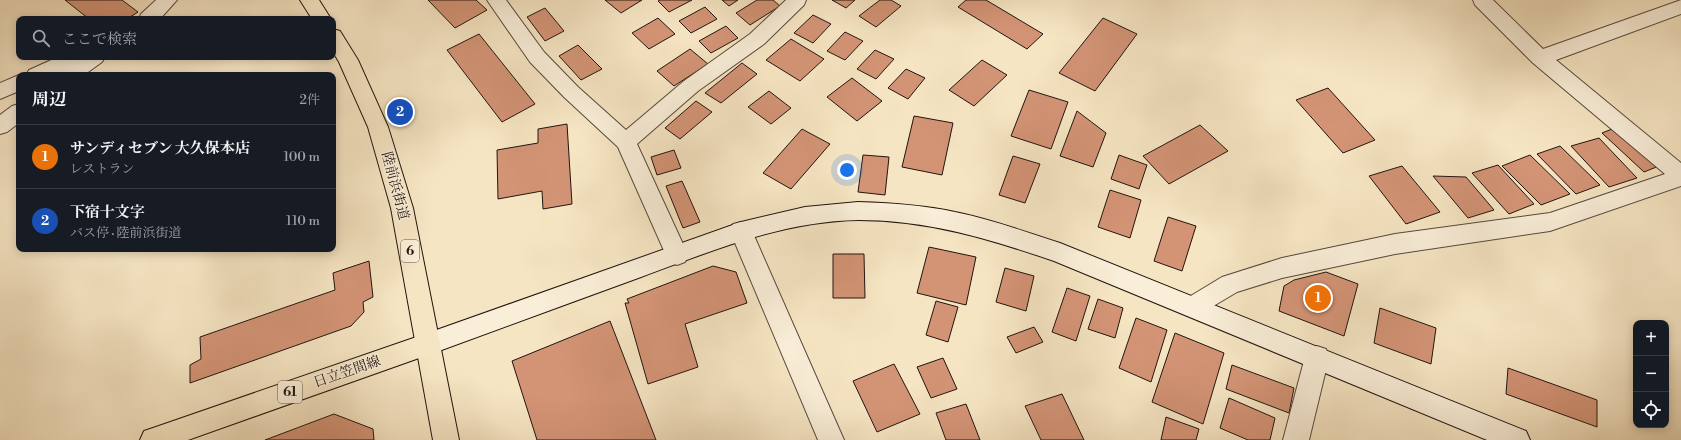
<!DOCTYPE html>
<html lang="ja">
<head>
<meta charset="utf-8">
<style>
	body { margin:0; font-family:"Libre Bodoni","Noto Serif JP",serif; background:#242831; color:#f1f3f6 }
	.controls { position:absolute; right:12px; bottom:12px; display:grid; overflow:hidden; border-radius:8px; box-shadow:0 2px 10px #0003 }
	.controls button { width:36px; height:36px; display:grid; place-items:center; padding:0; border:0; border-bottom:1px solid #363941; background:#171b24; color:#f1f3f6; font:20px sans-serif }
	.you { position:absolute; left:847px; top:170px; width:14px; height:14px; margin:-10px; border:3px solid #fff; border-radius:50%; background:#1a73e8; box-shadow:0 0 0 6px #1a73e833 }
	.badge { display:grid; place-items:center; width:26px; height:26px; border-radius:50%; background:#c59692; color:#fff; font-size:13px; font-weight:700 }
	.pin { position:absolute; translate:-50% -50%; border:2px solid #fff; box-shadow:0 1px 4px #0006 }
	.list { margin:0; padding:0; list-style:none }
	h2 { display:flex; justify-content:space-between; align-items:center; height:52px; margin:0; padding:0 16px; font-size:17px }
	h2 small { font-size:13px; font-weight:400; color:#9ea1a6 }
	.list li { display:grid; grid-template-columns:26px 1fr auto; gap:12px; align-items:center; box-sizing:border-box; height:64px; padding:0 16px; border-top:1px solid #363941 }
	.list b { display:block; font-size:15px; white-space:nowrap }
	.list p { margin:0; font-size:13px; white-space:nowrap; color:#9ea1a6 }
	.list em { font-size:13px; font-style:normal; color:#9ea1a6 }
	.icon { flex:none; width:22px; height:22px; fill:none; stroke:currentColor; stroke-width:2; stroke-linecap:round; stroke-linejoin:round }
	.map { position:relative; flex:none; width:1681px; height:440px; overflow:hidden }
	.search { position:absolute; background:#171b24; box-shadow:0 2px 10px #0003; left:16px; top:16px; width:320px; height:44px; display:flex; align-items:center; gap:10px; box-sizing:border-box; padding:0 14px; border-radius:8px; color:#9ea1a6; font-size:15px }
	.panel { position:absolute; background:#171b24; box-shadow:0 2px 10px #0003; left:16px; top:72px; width:320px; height:180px; border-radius:8px }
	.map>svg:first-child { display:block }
	.building { fill:#d39476; stroke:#22140f }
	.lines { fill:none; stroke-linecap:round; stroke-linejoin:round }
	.street-casing { stroke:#57483c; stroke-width:2 }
	.secondary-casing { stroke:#22140f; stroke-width:2 }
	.primary-casing { stroke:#22140f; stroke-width:2 }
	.highway-casing { stroke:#22140f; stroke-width:2 }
	.street { fill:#f9eed8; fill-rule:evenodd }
	.secondary { fill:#f9eed8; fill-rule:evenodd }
	.primary { fill:#f6e5c3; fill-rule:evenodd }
	.highway { fill:#f6e5c3; fill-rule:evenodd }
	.labels { text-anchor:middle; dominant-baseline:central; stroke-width:3; stroke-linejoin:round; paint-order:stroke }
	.shield { fill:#f9eed8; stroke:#62554b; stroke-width:1 }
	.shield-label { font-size:13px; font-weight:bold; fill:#22140f }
	.street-label { font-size:14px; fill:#22140f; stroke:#f9eed8 }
</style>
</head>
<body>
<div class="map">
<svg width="1681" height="440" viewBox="0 0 1681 440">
	<rect width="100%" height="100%" fill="#f6e5c3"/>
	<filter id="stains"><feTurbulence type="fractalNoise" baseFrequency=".005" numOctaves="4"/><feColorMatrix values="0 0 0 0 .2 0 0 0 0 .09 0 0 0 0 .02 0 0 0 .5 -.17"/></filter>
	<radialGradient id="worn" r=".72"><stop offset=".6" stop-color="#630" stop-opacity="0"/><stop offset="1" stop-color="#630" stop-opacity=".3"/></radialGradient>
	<path class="building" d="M65 0H122L138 12 127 19H89Z
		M428 0H476L487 10 455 28Z
		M605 0H642L621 13Z
		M660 0H692L669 12 658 1Z
		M722 0H738L729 6Z
		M757 0H773L780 6 750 25 736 13Z
		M832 0H855L846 8Z
		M880 0H891L901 6 876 27 859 16Z
		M966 0H986L1043 34 1027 49 958 7Z
		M705 7 717 19 691 33 679 21Z
		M545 8 564 31 545 41 527 17Z
		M813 15 831 24 813 43 794 33Z
		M658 18 675 34 649 49 632 33Z
		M1103 18 1137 34 1095 91 1059 73Z
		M726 26 738 38 711 53 699 41Z
		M845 32 863 41 845 60 827 51Z
		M479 34 535 104 502 122 447 50Z
		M791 39 824 59 800 81 766 60Z
		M578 45 602 69 581 80 559 56Z
		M690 49 708 64 674 86 657 71Z
		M875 50 894 59 876 79 857 69Z
		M982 60 1007 75 974 106 949 90Z
		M742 63 757 74 721 103 705 93Z
		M906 69 925 78 908 99 888 88Z
		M852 78 882 101 857 121 827 97Z
		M1328 88 1375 140 1343 153 1296 100Z
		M1029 90 1068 102 1051 149 1011 136Z
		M769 91 791 108 771 124 748 107Z
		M696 101 712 112 680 139 665 128Z
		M1077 111 1106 133 1093 167 1060 156Z
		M914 116 953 123 942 175 902 167Z
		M567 124 572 204 543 209 542 191 498 199 497 150 538 143V129Z
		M1200 125 1228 151 1169 184 1143 156Z
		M1617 127 1659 166 1644 172 1602 133Z
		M802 129 830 144 791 189 763 173Z
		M1599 138 1637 178 1609 187 1571 146Z
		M1560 146 1600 185 1576 194 1537 154Z
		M674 150 681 168 657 175 651 157Z
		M863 155 889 157 885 195 858 192Z
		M1119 155 1147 165 1139 189 1111 179Z
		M1530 155 1570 194 1541 205 1502 166Z
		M1013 156 1040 164 1025 203 999 195Z
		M1498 165 1534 204 1509 214 1472 173Z
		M1402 166 1440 212 1406 224 1369 176Z
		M1433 176 1466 177 1494 210 1468 218Z
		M682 181 700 222 683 228 666 186Z
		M1110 190 1141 200 1130 238 1098 227Z
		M1168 217 1196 226 1182 271 1154 261Z
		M929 247 976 257 966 305 917 293Z
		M833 254H864L865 298H833Z
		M369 261 373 297 363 302 364 312 351 326 190 383V365L201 359 200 337 335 290 333 273Z
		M713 266 736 272 747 303 685 324 698 367 648 384 625 303H629L627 299Z
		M1005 268 1034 276 1026 311 996 302Z
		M1326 272 1358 284 1344 336 1279 311 1284 286 1294 280Z
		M1067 288 1090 296 1076 341 1052 332Z
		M1098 299 1123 308 1115 338 1088 329Z
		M936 301 958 307 948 342 926 335Z
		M1380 308 1436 328 1431 364 1374 343Z
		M1136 318 1167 330 1151 382 1119 368Z
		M610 321 656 440H537L512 361Z
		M1034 327 1043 342 1016 353 1007 337Z
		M1175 333 1224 353 1203 424 1152 402Z
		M943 358 957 389 931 398 917 367Z
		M894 364 920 414 877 432 853 381Z
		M1232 365 1294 388 1289 413 1226 389Z
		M1508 368 1597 400V427L1506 394Z
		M1062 394 1084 440H1041L1025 406Z
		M1229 398 1275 418 1270 440H1248L1220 428Z
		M966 404 980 440H946L936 413Z
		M334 414 373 429 374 440H265Z
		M1166 417 1199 429 1196 440H1161Z"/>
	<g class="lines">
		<g class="street-casing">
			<path id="street" d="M156 0H177L160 19H139L141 14Z
				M487 0H506L544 52 578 87 626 130 684 81 750 34 786 0H806L804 5 764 44 698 91 637 144 688 255 685 262 677 265 669 262 618 147 564 97 530 62Z
				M1473 0H1493L1543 49 1681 0V14L1556 60 1681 163V186L1550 231 1395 254 1282 278 1237 292 1200 314 1192 317 1184 314 1180 307 1184 300 1222 277 1282 258 1395 234 1550 213 1665 174 1533 63 1475 5Z
				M58 57H105L102 62 84 75H60L62 72 55 75H26L29 70Z
				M19 75V91L0 99V83Z
				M19 104V123L7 132 0 134V115L12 106Z
				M741 222 749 224 752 231 844 440H818L730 231 733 224Z
				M1317 346 1326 349 1329 357 1309 440H1283L1305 357 1308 349Z"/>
		</g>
		<g class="secondary-casing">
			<path id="secondary" d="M858 202C891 203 923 205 955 212 991 219 1025 232 1060 243L1526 431 1530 440H1487L1054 261C990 239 927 220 859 220 783 221 711 251 641 277 570 303 499 329 428 355L420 352 416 344 420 336 428 333 741 222 805 207Z"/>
		</g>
		<g class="primary-casing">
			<path id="primary" d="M428 333 436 336 440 344 436 352 188 440H140L144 431 153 428Z"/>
		</g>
		<g class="highway-casing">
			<path id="highway" d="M300 0H319L331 19H312Z
				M333 29 340 31 358 60 388 127 413 208 459 440H433L391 208 368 127 339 62 333 52Z"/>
		</g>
		<use href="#street" class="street"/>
		<use href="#secondary" class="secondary"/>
		<use href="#primary" class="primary"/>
		<use href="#highway" class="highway"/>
	</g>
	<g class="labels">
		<g class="shield">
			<rect x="401" y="240" width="18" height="22" rx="3"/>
			<rect x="278" y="381" width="24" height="22" rx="3"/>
		</g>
		<g class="shield-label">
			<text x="410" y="251">6</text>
			<text x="290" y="392">61</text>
		</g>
		<g class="street-label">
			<text transform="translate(395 186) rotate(75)">陸前浜街道</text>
			<text transform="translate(347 372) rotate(-19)">日立笠間線</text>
		</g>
	</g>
	<rect width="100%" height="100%" filter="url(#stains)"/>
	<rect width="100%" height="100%" fill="url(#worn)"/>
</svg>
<div class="controls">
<button>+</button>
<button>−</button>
<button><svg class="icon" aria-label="locate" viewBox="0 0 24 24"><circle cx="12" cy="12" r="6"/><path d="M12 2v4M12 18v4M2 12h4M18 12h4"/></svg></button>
</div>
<div class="you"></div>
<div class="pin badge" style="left:1318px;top:298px;background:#e8710a">1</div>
<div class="pin badge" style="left:400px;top:112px;background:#1a4fb4">2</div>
<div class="search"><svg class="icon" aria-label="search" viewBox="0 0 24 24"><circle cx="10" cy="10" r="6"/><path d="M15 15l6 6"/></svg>ここで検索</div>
<section class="panel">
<h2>周辺<small>2件</small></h2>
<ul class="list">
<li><span class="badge" style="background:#e8710a">1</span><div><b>サンディセブン 大久保本店</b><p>レストラン</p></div><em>100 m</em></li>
<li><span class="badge" style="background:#1a4fb4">2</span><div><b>下宿十文字</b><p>バス停 · 陸前浜街道</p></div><em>110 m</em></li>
</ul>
</section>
</div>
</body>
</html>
